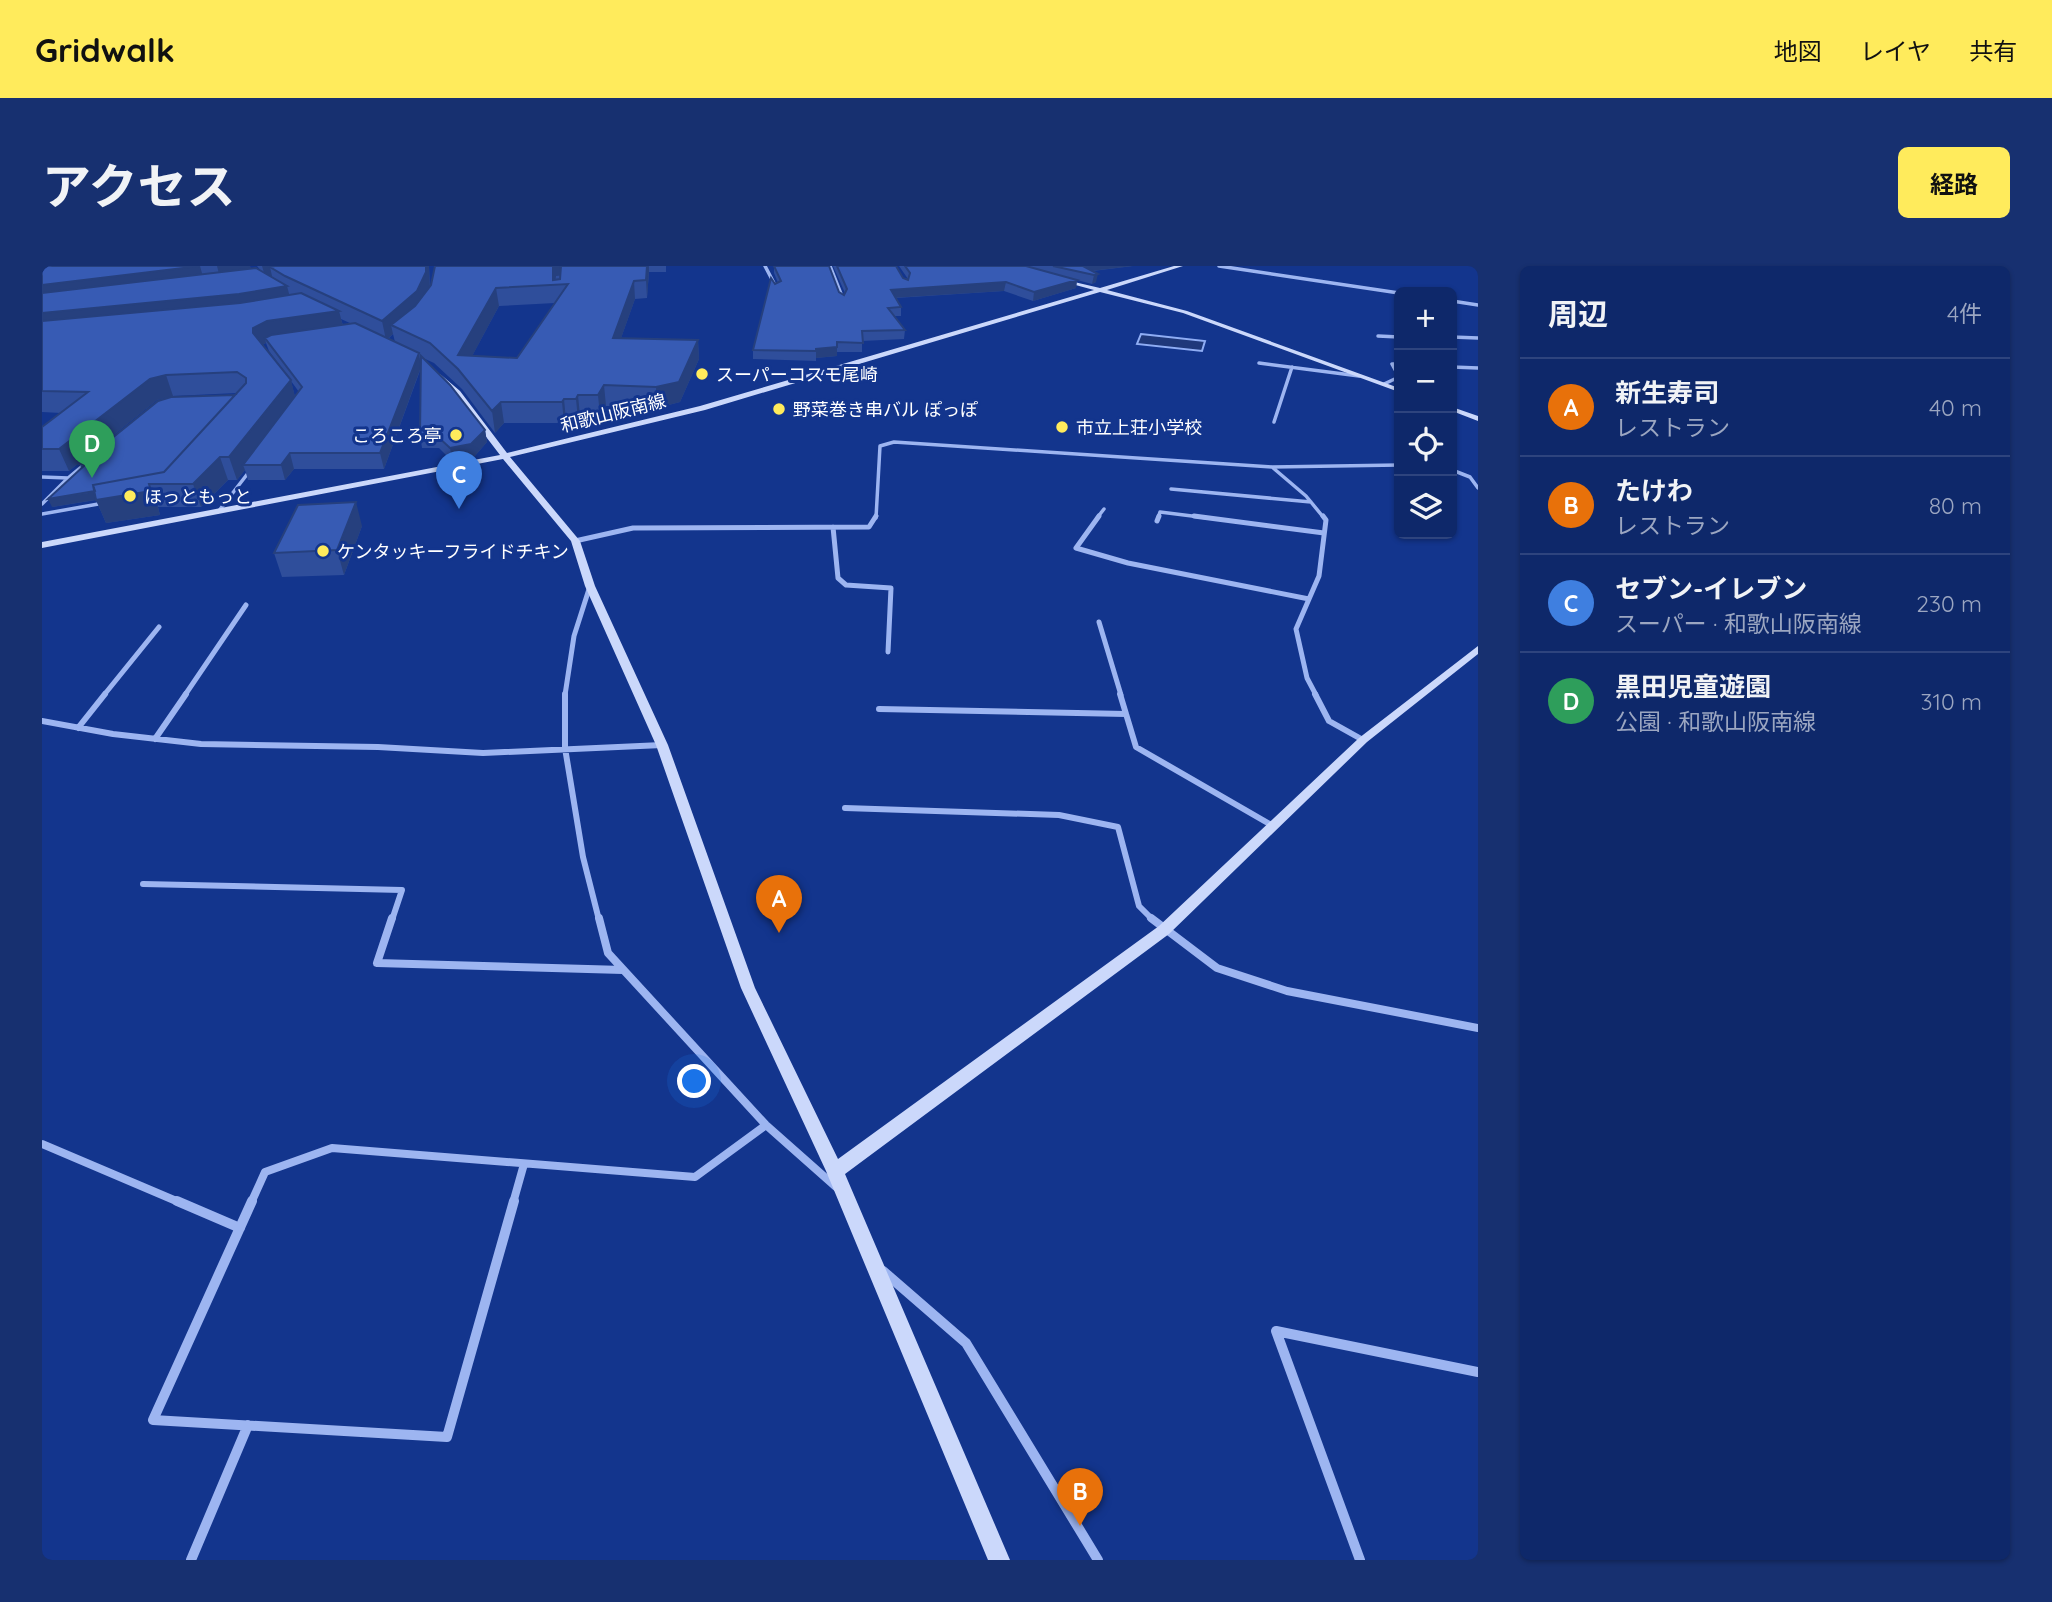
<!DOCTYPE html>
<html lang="ja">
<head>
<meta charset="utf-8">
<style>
	body { margin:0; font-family:Quicksand,"Noto Sans JP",sans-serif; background:#173070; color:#f1f3f6 }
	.controls { position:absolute; right:21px; top:21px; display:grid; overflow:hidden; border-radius:10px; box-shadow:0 2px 5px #0004 }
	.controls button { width:63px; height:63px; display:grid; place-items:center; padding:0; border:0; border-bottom:2px solid #2e447e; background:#0e286a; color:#f1f3f6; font:35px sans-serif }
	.you { position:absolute; left:653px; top:816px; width:24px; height:24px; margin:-18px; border:5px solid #fff; border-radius:50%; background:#1a73e8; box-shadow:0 0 0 10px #1a73e833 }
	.badge { display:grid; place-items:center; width:46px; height:46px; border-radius:50%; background:#ffeb5c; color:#fff; font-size:23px; font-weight:700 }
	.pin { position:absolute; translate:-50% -58px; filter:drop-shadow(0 2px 4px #0008) }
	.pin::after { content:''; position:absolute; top:37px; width:24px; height:21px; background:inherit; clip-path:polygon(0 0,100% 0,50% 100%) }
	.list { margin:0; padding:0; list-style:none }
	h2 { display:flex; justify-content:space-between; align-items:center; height:91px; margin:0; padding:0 28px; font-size:30px }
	h2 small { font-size:23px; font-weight:400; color:#9ba6c1 }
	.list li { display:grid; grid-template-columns:46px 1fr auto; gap:21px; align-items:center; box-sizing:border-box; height:98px; padding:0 28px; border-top:2px solid #2e447e }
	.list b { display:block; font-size:26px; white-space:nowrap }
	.list p { margin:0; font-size:23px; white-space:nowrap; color:#9ba6c1 }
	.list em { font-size:23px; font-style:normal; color:#9ba6c1 }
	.icon { flex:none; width:38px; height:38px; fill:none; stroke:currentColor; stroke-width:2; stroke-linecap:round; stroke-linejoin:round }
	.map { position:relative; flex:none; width:1436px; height:1294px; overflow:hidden; border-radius:10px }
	header { display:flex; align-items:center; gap:42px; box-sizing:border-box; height:98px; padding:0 35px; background:#ffeb5c; color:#111 }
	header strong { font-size:33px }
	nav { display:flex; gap:38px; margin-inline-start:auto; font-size:24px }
	.intro { display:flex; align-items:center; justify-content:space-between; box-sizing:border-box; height:168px; padding:0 42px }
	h1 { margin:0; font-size:49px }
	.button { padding:18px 32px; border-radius:10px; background:#ffeb5c; color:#111; font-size:24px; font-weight:700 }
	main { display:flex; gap:42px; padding:0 42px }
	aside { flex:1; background:#0e286a; border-radius:10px; box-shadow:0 2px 5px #0004 }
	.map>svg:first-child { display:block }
	.water { fill:#1f387a; stroke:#8fadf4; stroke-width:2 }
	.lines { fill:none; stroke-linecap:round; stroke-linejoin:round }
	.street-far4 { stroke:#9db5f1; stroke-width:3.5 }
	.street-far3 { stroke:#9db5f1; stroke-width:5 }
	.street-far2 { stroke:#9db5f1; stroke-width:6 }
	.street-far1 { stroke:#9db5f1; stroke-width:8 }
	.street { stroke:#9db5f1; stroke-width:10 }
	.secondary { fill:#cbd8fb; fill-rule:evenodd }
	.wall { fill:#2f4e9b; fill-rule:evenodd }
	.shaded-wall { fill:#26407e }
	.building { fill:#375bb4; stroke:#26407e; stroke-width:2; fill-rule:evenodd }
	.poi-dot { fill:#ffeb5c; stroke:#13358d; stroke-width:2.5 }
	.labels { text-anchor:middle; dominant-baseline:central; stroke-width:6; stroke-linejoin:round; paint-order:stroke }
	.far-poi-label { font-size:18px; fill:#fff; stroke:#13358d; text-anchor:start }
	.far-street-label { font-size:18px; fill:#fff; stroke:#13358d }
</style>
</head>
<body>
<header>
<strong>Gridwalk</strong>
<nav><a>地図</a><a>レイヤ</a><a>共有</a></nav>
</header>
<div class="intro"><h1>アクセス</h1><a class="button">経路</a></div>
<main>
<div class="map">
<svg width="1436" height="1294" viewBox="0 0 1436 1294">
	<rect width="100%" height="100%" fill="#13358d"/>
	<path class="water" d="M1099 68 1163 75 1160 85 1095 78Z"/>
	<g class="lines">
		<path class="street-far4" d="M723 0 735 23
			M788 0 801 33
			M1177 0 1357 27
			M1410 35 1436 39
			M1336 70 1357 71
			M1410 71 1436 72
			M1217 97 1317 110
			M1410 101 1436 102
			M1342 118 1357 111 1350 98H1357
			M1232 156 1250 101
			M1230 201 1264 230 1282 252
			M1410 204 1428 211 1436 222
			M0 211 26 212 0 238
			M26 212 44 197
			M1129 223 1269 236
			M176 246 210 202
			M0 248 62 237
			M834 252 838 180 852 176 1230 201 1357 199
			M1055 252 1062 243
			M1116 252 1118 246 1166 252"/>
		<path class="street-far3" d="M1057 250 1034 282 1086 297 1267 333
			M1152 250 1282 267
			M1115 255 1117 250
			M791 261 796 312 804 319 849 322 846 386
			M533 275 591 262 827 261 834 250
			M1057 356 1079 429
			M62 429 117 361
			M143 429 204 339
			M523 429 532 370 548 320
			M1274 429 1265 412 1254 363 1277 310 1284 254 1281 250"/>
		<path class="street-far2" d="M523 428V482L541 591 557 654
			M1078 428 1094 481 1231 560
			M1273 428 1287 455 1321 474
			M837 443 1084 448
			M0 455 71 468 159 478 336 481 441 487 620 479
			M36 462 63 428
			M113 473 144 428
			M803 542 1017 549 1076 561 1097 640 1111 654
			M101 618 360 624 350 654"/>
		<path class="street-far1" d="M350 652 335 697 581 704
			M557 652 566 687 724 859 794 921
			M1109 652 1175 702 1245 725 1436 762
			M0 878 139 937
			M209 937 223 906 290 882 653 911 724 859
			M471 937 482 898"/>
		<path class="street" d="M135 935 198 962
			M210 935 111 1154 405 1171 472 935
			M841 1005 924 1077 1056 1294
			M149 1294 206 1159
			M1318 1294 1234 1065 1436 1106"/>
		<path class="secondary" d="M1132 0H1141L1065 24 1145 45 1357 122V126L1141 47 1058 26 663 144 468 191 538 275 553 320 626 479 713 722 796 893 1117 660 1317 472 1436 380V388L1325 476 1127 668 803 908 968 1294H946L784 905 699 722 614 479 543 320 529 275 461 193 0 282V276L458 189 412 129 396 111 398 108 418 125 465 187 658 140 1052 24 1015 14V12L1058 22Z
			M1410 141 1436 150V155L1410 145Z"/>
	</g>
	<path class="wall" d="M0 0H208L209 3 219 5 215 0H387L388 21 393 0H624V6H607L605 32 593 33 579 72 656 74 657 93 638 136 615 142 564 140 558 150H538L536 154H524L522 157H462L453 167 420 123 392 97 381 92 443 164 445 176 432 191 410 195 397 182H380L378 169 379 102 342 203H252L243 214H206L203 204 195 214H186L159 241H116L118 249 64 257 54 234 10 241 39 202 38 198 193 129 195 127 131 130 115 134 27 205H0V161L19 147 0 146ZM513 37 475 92 430 90 457 40ZM299 53 310 58 301 59ZM351 68 353 76 346 73ZM224 77 227 85 245 109 220 79ZM249 115 257 126 253 131Z
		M732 0 802 29 803 27 791 0H854L861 12 866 13 857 0H1091L1051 5 1054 16 1050 18 1035 14 1034 22 991 35 962 25 854 32 859 41V50H852L863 64 862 73 820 75V86H795V90L774 92V95L711 93V84L733 18 736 17 732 7Z
		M320 260 302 309 240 311 232 287Z"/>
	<path class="shaded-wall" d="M158 0 163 18 0 38V19Z
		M175 0H208L212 12 179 16Z
		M220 0H311L228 1 230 10H223Z
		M384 0H387L388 24 378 43 349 59 351 68 344 74 340 55Z
		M511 0H541L542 7 514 10 513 19H512Z
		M605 0H607V6L605 32 604 14Z
		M1039 0H1091L1040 6Z
		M1056 8 1054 16 1050 18 1052 9Z
		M1035 14 1034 22 991 35 992 26Z
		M592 15 593 33 572 92 571 72Z
		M964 16 962 25 849 32V24Z
		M245 20 250 39 0 67V47Z
		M454 22 457 40 420 109 416 89Z
		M297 45 302 64 223 72 224 77 217 81 211 67V62L225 55Z
		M656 74 657 93 638 136 615 142 614 121Z
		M795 81V90L774 92V83Z
		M377 87 379 101 342 203 338 187Z
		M124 109 131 130 115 134 27 205 17 183 108 113Z
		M249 114 254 135 201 199 203 204 195 214 187 191Z
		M562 119 564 140 558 150 556 129Z
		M536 129 538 150 536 154 534 133Z
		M522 133 524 154 522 157 520 136Z
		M459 136 462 157 453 167 450 145Z
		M443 164 445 176 432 191 410 195 408 182Z
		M248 187 252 203 243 214 239 199Z
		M178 191 186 214 159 241 151 218Z
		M107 218 116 241 118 249 64 257 54 234 108 225 10 241 6 233Z
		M314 236 320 260 302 309 295 284Z"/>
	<path class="building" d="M0 0H158L0 19Z
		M233 0H384V6L375 25 340 55 243 10 228 1Z
		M393 0H511V14L518 13 519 0H605L604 14 592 15 571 72 656 74 637 116 614 121 562 119 556 129H536L534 133H522L520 136H459L450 145 416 103 388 77 349 59 373 40 389 19ZM526 18 475 92 416 89 454 22Z
		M732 0H787L797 26 802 29 805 23 795 0H854L861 12 866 14 868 7 863 0H984L1035 14 992 26 964 16 849 24 859 41 846 42 863 64 820 65 821 77 795 76V81L774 83V85L711 84 729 12 733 18 739 15Z
		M1011 0H1041L1056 8 1052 9Z
		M214 2 245 20 197 28 0 47V27Z
		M259 27 297 45 225 55 211 62V67L249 114 187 191H178L151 218H107L109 225 54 234 51 219 122 206 204 117V112L195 106 124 109 108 113 17 183H0V161L46 126 0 125V55L198 37Z
		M313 57 377 87 338 187H248L239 199H201L260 121 223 72 229 69Z
		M379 90 408 119 443 164 429 178 408 182 394 169H378Z
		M193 129 122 206 51 219 53 225 6 233 44 198H38L116 135 129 131Z
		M314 236 295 284 232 287 256 239Z"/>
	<g class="poi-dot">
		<circle cx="660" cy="108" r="7"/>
		<circle cx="737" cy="143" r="7"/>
		<circle cx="1020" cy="161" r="7"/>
		<circle cx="414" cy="169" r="7"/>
		<circle cx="88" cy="230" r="7"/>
		<circle cx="281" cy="285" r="7"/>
	</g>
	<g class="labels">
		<g class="far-poi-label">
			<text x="674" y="108">スーパーコスモ尾崎</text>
			<text x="751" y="143">野菜巻き串バル ぽっぽ</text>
			<text x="1034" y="161">市立上荘小学校</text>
			<text x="400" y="169" text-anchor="end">ころころ亭</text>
			<text x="102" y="230">ほっともっと</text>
			<text x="295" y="285">ケンタッキーフライドチキン</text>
		</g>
		<g class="far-street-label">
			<text transform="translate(571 147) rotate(-14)">和歌山阪南線</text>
		</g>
	</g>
</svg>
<div class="controls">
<button>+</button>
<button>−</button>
<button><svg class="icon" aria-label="locate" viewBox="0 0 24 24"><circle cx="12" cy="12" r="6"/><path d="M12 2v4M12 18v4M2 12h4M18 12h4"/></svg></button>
<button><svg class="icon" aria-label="layers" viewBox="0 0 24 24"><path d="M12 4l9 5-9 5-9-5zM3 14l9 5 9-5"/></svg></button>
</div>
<div class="you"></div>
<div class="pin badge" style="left:737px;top:667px;background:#e8710a">A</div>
<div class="pin badge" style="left:1038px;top:1260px;background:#e8710a">B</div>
<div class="pin badge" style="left:417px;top:243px;background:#3f7fe0">C</div>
<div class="pin badge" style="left:50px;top:212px;background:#2e9e5b">D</div>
</div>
<aside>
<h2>周辺<small>4件</small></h2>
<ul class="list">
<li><span class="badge" style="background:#e8710a">A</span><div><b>新生寿司</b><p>レストラン</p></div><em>40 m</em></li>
<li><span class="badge" style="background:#e8710a">B</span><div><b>たけわ</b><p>レストラン</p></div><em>80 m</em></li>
<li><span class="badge" style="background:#3f7fe0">C</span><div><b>セブン-イレブン</b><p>スーパー · 和歌山阪南線</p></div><em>230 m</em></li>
<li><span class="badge" style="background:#2e9e5b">D</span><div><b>黒田児童遊園</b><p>公園 · 和歌山阪南線</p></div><em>310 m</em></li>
</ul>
</aside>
</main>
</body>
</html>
